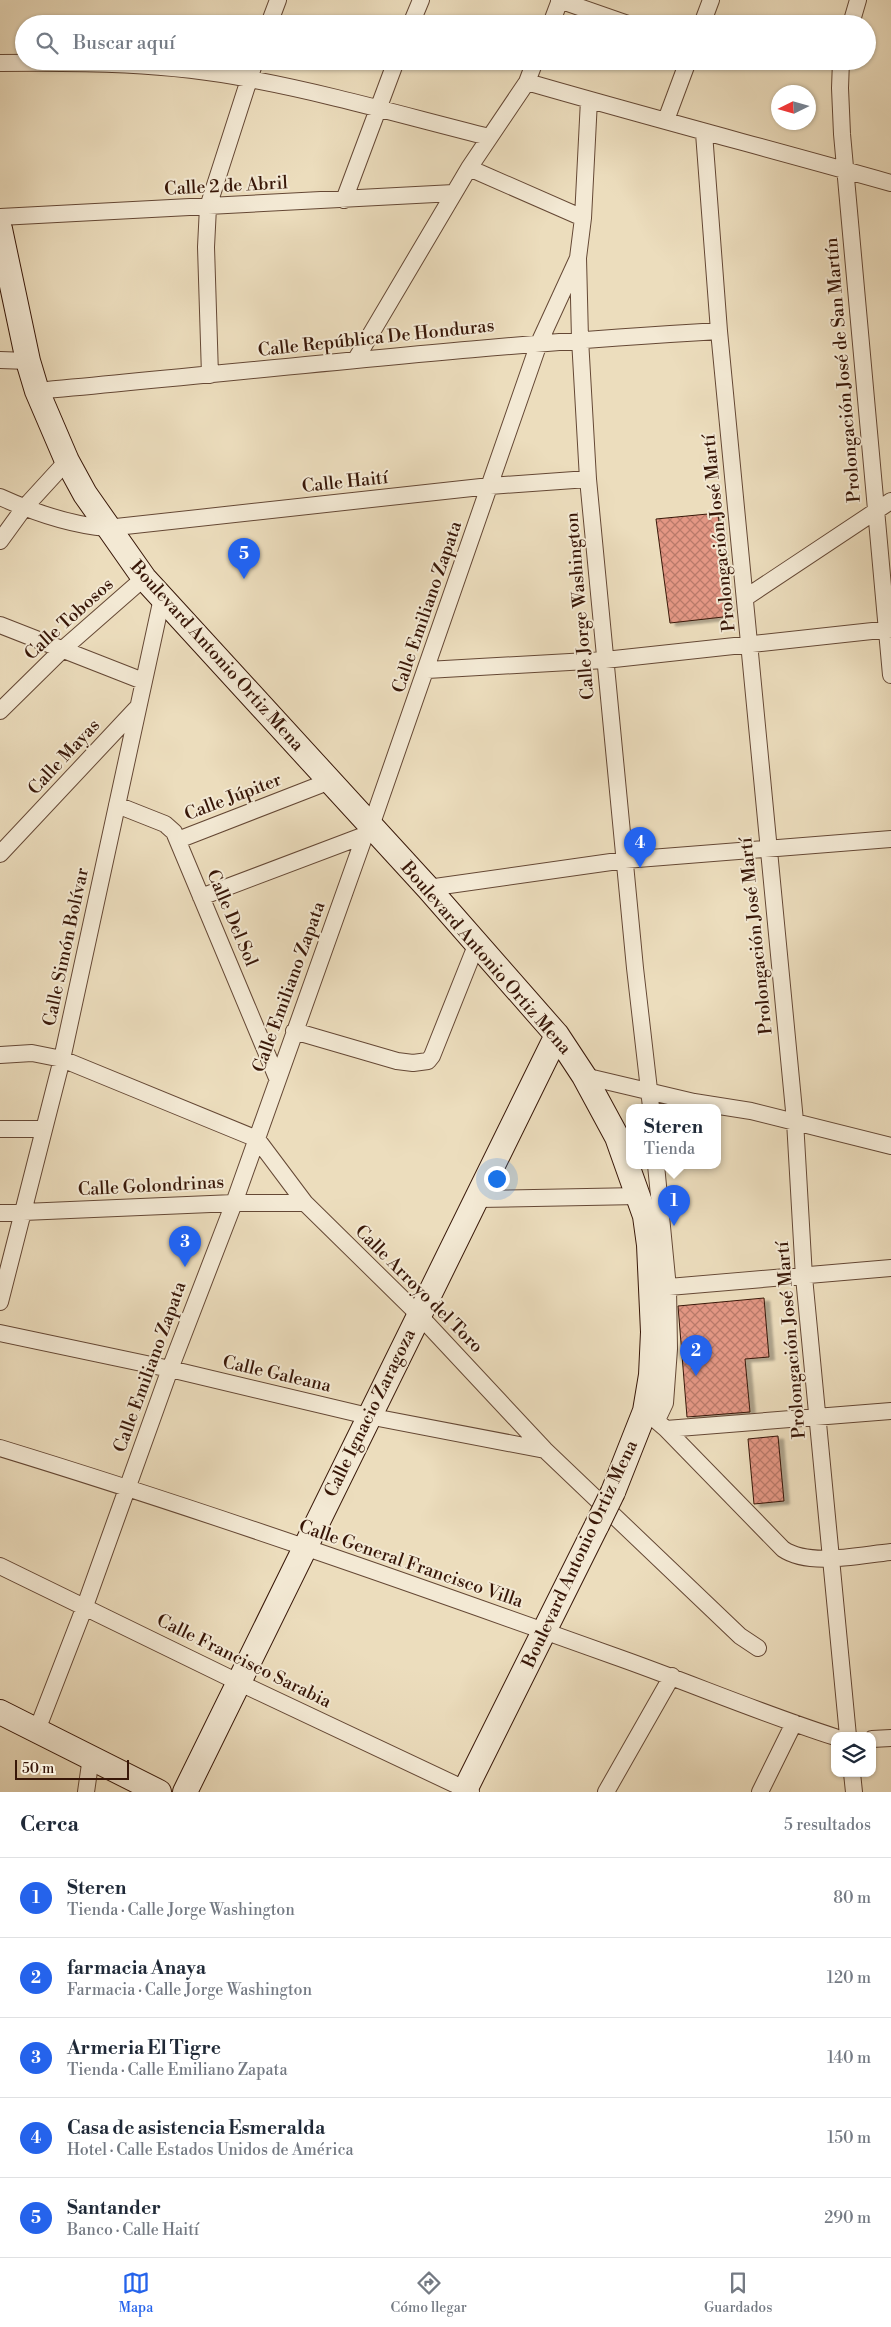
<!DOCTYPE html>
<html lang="es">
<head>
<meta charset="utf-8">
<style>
	body { margin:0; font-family:"Libre Bodoni",serif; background:#f6f6f7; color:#1f2937 }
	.controls { position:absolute; right:15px; bottom:15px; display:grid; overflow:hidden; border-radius:10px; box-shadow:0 1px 4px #0004 }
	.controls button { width:45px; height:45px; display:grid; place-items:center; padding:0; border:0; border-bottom:1px solid #e0e1e3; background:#fff; color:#1f2937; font:25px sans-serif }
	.compass { position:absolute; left:771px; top:85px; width:45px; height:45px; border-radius:50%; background:#fff; box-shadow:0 1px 4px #0004; rotate:265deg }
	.scale { position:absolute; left:15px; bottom:12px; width:114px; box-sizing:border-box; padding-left:5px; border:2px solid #381708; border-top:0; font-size:14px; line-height:18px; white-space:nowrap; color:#381708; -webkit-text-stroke:4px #f3e9d4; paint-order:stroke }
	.you { position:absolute; left:496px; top:1178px; width:18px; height:18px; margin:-12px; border:4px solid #fff; border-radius:50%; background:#1a73e8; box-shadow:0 0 0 8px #1a73e833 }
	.badge { display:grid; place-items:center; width:32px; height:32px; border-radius:50%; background:#2563eb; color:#fff; font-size:16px; font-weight:700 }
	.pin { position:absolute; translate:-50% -41px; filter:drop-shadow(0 1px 2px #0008) }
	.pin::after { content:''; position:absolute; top:26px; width:18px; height:15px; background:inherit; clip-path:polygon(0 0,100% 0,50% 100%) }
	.popup { position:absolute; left:626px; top:1104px; width:95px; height:65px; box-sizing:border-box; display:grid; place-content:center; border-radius:10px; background:#fff; filter:drop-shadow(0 1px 4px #0005); font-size:16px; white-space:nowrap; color:#747a83 }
	.popup b { font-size:19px; color:#1f2937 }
	.popup::after { content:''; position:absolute; left:50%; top:100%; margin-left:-10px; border:10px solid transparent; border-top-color:#fff }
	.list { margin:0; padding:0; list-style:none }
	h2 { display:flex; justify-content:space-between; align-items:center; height:65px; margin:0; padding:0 20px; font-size:21px }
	h2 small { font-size:16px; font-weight:400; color:#747a83 }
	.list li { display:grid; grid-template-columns:32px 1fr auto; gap:15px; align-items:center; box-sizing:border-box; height:80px; padding:0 20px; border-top:1px solid #e0e1e3 }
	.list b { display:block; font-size:19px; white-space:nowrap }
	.list p { margin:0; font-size:16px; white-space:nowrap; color:#747a83 }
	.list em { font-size:16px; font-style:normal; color:#747a83 }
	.icon { flex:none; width:28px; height:28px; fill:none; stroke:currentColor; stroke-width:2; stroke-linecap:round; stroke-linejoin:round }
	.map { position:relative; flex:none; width:891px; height:1792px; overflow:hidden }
	.search { position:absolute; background:#fff; box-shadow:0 1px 4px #0004; left:15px; right:15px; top:15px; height:55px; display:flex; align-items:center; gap:12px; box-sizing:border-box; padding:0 18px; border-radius:28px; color:#747a83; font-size:19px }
	.sheet { height:465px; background:#fff }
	nav { display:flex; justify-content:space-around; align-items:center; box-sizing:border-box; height:70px; border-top:1px solid #e0e1e3; background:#fff; font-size:14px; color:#747a83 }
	nav a { display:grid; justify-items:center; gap:2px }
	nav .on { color:#2563eb }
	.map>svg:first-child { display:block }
	.building { fill:url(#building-cross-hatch); stroke:#381708; filter:url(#shadow) }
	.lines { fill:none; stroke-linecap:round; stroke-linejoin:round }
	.street-casing { stroke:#654835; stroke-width:18 }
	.secondary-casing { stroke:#381708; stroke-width:26 }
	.street { stroke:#f3e9d4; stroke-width:16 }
	.secondary { stroke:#f3e9d4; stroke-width:24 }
	.secondary-bridge-casing { stroke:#381708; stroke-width:26; stroke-linecap:butt }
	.secondary-bridge { stroke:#f3e9d4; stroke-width:24 }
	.labels { text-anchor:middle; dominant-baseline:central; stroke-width:4; stroke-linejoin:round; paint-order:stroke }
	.street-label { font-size:18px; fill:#381708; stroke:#f3e9d4 }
</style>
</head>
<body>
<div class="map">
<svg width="891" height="1792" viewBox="0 0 891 1792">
	<defs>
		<pattern id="building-cross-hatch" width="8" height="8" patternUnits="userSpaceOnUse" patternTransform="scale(1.25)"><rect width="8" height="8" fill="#e39784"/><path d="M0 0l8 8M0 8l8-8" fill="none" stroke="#b97a6a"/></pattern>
		<filter id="shadow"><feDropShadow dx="5.5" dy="3" stdDeviation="1" flood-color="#0004"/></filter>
	</defs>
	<rect width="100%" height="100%" fill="#ecddbd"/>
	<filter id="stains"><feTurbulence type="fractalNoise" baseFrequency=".004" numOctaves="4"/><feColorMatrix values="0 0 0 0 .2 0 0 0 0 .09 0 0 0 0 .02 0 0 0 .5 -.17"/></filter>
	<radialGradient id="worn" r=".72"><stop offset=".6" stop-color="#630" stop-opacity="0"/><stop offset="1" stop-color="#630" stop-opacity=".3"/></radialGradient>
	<path class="building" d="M718 513 728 610 723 617 670 623 656 519Z
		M764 1298 769 1357 745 1359 750 1412 687 1417 678 1306Z
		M778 1436 784 1501 754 1504 748 1439Z"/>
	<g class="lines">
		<g class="street-casing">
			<path id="street" d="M559 0 628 24
				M269 24 278 0
				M411 24 421 0
				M551 24 560 0
				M702 24 711 0
				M851 24 858 0
				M841 61 840 88 842 134 891 675
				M0 63C83 62 168 63 249 79 330 94 409 117 489 137
				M527 82C648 117 770 149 891 183
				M589 100 583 218 578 258 580 339 588 479 635 968 651 1107
				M666 120 688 61
				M704 133 719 331 795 1121 804 1277 848 1736
				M469 168 583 218
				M344 200 396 61
				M0 217 454 193
				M356 359 469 168 527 82 535 61
				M0 360 28 361
				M210 375 206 247 208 207 255 61
				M37 391C264 370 491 344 719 331
				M0 497C33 512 71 525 107 528L490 486 588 479
				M0 541 24 508 67 461
				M745 598 891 501
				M0 625 143 681
				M427 670 605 660 891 629
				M0 711 63 649 144 578
				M117 805 165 824 174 832 277 1078
				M178 840 330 781
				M0 854 136 709
				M428 888 625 860 891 839
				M201 897 365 835
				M294 1031 397 1061 413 1063 428 1061 432 1056 477 943
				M0 1055 32 1053 62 1059 257 1139 305 1203 418 1314 545 1450 740 1636 758 1648
				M584 1076 694 1102 751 1111 891 1146
				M0 1129H43
				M656 1165 668 1288 669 1349 665 1403 657 1420
				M478 1199 639 1196
				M0 1213 234 1203H305
				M657 1288 891 1268
				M0 1302 62 1059 162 598
				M0 1333 170 1369 368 1416 545 1450
				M645 1411 666 1429 783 1549C809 1567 860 1555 891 1552
				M666 1429 891 1411
				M0 1448C206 1511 410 1583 614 1656 688 1682 760 1713 835 1737
				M0 1566 240 1683 471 1792
				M37 1730 85 1606 170 1369 234 1203 365 835 371 826 539 343 578 258
				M872 1739 891 1738
				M852 1773 854 1792
				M86 1792 91 1757
				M606 1792 672 1676
				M760 1792 794 1723"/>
		</g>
		<g class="secondary-casing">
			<path id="secondary" d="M0 229 28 361 37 391 67 461 85 494 144 578 428 888 557 1035 584 1076 617 1137 645 1216 649 1245 653 1332 651 1375 645 1411 613 1492
				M0 1712 159 1792
				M185 1792 557 1035
				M464 1792 597 1525"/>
		</g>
		<use href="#street" class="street"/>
		<use href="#secondary" class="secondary"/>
		<g class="secondary-bridge-casing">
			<path id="secondary-bridge" d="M597 1525 613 1492"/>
		</g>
		<use href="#secondary-bridge" class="secondary-bridge"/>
	</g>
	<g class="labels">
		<g class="street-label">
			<text transform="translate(226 186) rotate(-3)">Calle 2 de Abril</text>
			<text transform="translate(376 338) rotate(-6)">Calle República De Honduras</text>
			<text transform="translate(843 370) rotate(-95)">Prolongación José de San Martín</text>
			<text transform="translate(345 482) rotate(-6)">Calle Haití</text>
			<text transform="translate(719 533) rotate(-96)">Prolongación José Martí</text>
			<text transform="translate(580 606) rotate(-95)">Calle Jorge Washington</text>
			<text transform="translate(427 607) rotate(-71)">Calle Emiliano Zapata</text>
			<text transform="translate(69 619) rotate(-42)">Calle Tobosos</text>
			<text transform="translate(217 656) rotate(48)">Boulevard Antonio Ortiz Mena</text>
			<text transform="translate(64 757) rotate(-47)">Calle Mayas</text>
			<text transform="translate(233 797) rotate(-21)">Calle Júpiter</text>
			<text transform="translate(232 918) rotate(67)">Calle Del Sol</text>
			<text transform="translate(756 936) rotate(-96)">Prolongación José Martí</text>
			<text transform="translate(66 947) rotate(-78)">Calle Simón Bolívar</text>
			<text transform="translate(486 958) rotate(49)">Boulevard Antonio Ortiz Mena</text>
			<text transform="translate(289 987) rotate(-70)">Calle Emiliano Zapata</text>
			<text transform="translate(151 1186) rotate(-3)">Calle Golondrinas</text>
			<text transform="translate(419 1289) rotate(45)">Calle Arroyo del Toro</text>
			<text transform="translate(791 1340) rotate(-95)">Prolongación José Martí</text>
			<text transform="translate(150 1367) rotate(-70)">Calle Emiliano Zapata</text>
			<text transform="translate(277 1374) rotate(13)">Calle Galeana</text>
			<text transform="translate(370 1413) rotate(-64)">Calle Ignacio Zaragoza</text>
			<text transform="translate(580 1554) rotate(-65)">Boulevard Antonio Ortiz Mena</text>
			<text transform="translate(411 1564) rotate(19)">Calle General Francisco Villa</text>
			<text transform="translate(244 1661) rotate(26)">Calle Francisco Sarabia</text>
		</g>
	</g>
	<rect width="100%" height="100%" filter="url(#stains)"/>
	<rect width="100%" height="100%" fill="url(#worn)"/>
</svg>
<div class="controls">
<button><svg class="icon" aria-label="layers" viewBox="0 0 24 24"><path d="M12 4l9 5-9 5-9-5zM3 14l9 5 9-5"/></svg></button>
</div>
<svg class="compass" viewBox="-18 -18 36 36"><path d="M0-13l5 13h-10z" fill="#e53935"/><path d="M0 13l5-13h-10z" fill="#747a83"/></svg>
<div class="scale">50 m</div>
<div class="you"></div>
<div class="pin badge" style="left:674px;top:1226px">1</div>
<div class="popup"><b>Steren</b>Tienda</div>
<div class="pin badge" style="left:696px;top:1376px">2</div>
<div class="pin badge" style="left:185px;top:1267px">3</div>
<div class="pin badge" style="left:640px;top:868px">4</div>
<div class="pin badge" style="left:244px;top:579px">5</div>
<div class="search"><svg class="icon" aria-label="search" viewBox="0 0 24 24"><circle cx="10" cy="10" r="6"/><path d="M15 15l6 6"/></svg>Buscar aquí</div>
</div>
<section class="sheet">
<h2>Cerca<small>5 resultados</small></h2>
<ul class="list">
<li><span class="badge">1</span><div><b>Steren</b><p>Tienda · Calle Jorge Washington</p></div><em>80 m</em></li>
<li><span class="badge">2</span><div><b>farmacia Anaya</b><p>Farmacia · Calle Jorge Washington</p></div><em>120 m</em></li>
<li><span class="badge">3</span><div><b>Armeria El Tigre</b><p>Tienda · Calle Emiliano Zapata</p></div><em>140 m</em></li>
<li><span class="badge">4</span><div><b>Casa de asistencia Esmeralda</b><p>Hotel · Calle Estados Unidos de América</p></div><em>150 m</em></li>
<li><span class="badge">5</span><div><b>Santander</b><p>Banco · Calle Haití</p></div><em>290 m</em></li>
</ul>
</section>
<nav>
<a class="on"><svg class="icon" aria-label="map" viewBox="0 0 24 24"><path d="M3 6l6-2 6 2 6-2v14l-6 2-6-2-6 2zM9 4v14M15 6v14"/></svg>Mapa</a>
<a><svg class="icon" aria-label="directions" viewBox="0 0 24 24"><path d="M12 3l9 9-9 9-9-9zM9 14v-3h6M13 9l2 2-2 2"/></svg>Cómo llegar</a>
<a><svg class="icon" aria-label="saved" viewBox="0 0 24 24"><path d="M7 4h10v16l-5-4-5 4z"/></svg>Guardados</a>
</nav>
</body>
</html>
